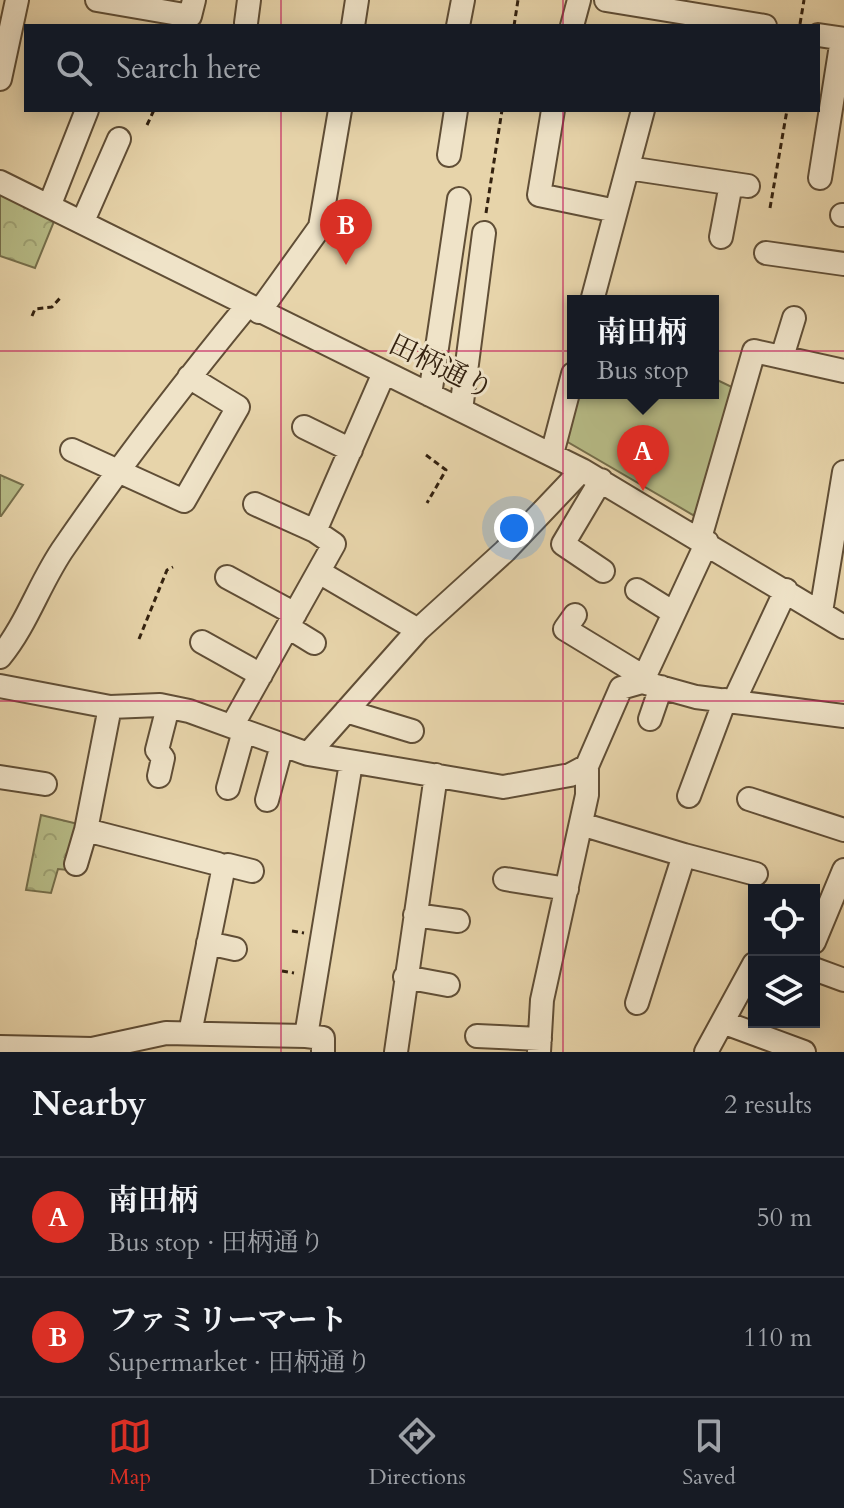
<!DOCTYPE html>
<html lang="en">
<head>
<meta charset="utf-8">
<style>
	body { margin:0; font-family:Cardo,"Noto Serif JP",serif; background:#20242c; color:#f1f3f6 }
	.controls { position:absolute; right:24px; bottom:24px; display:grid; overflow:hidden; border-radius:0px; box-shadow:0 4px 20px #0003 }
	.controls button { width:72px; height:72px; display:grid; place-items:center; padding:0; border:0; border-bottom:2px solid #363941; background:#171b24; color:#f1f3f6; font:40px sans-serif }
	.you { position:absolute; left:514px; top:528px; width:28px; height:28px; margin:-20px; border:6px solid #fff; border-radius:50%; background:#1a73e8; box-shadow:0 0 0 12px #1a73e833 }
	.badge { display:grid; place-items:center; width:52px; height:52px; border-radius:50%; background:#d93025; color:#fff; font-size:26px; font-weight:700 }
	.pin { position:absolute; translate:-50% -66px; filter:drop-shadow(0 2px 4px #0008) }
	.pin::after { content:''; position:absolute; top:42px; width:28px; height:24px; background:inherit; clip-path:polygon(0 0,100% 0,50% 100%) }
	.popup { position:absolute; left:567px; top:295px; width:152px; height:104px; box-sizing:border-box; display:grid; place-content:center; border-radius:0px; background:#171b24; filter:drop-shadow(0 2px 6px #0005); font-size:26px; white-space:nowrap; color:#9ea1a6 }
	.popup b { font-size:30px; color:#f1f3f6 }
	.popup::after { content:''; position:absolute; left:50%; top:100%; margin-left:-16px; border:16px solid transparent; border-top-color:#171b24 }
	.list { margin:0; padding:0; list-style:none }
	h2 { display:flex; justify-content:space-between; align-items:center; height:104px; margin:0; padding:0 32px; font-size:34px }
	h2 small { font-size:26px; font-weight:400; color:#9ea1a6 }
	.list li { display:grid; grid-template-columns:52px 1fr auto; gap:24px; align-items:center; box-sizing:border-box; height:120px; padding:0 32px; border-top:2px solid #363941 }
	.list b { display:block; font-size:30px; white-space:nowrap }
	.list p { margin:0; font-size:26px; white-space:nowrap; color:#9ea1a6 }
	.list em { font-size:26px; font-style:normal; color:#9ea1a6 }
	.icon { flex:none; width:44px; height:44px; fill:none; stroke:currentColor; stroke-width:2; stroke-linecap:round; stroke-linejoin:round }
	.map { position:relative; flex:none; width:844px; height:1052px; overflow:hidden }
	.search { position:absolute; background:#171b24; box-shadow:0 4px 20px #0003; left:24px; right:24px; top:24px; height:88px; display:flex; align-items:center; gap:20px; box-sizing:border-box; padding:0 28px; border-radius:0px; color:#9ea1a6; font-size:30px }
	.sheet { height:344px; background:#171b24 }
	nav { display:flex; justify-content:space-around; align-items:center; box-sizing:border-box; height:112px; border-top:2px solid #363941; background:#171b24; font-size:22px; color:#9ea1a6 }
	nav a { display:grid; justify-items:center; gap:4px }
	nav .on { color:#d93025 }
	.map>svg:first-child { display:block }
	.grass { fill:#b7bc87; stroke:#756e4b; stroke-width:2 }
	.forest { fill:url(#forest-crowns); stroke:#756e4b; stroke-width:2 }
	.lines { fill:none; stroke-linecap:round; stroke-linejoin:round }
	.minor-casing { stroke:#604e36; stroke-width:26 }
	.path { stroke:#33210f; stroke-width:3; stroke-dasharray:6 4; stroke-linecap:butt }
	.minor { stroke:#efe3c8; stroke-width:22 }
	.grid { fill:none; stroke:#c2185b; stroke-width:2; stroke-opacity:0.55 }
	.labels { text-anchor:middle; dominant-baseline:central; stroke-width:6; stroke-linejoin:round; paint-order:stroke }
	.street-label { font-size:28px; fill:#33210f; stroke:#efe3c8 }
</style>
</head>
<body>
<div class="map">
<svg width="844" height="1052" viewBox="0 0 844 1052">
	<defs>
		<pattern id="forest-crowns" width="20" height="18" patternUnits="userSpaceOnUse" patternTransform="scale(2)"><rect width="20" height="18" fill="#b7bc87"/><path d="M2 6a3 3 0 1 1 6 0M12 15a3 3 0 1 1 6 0" fill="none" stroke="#9ea173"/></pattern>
	</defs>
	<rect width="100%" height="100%" fill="#e7d4aa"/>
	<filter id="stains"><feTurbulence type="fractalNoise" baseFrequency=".0025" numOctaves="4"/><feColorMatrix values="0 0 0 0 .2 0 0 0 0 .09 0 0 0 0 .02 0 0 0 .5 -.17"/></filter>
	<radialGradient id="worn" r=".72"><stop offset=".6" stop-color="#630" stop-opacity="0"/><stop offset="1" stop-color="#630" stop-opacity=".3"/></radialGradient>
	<path class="grass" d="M713 378 734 388 699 512 693 515 566 441 578 393H713Z"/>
	<path class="forest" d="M0 193 55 219 35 268 0 256Z
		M0 475 23 485 1 516H0Z
		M41 815 78 824 68 870 58 869 51 893 26 890Z"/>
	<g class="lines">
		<g class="minor-casing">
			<path id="minor" d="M97 0 190 16 194 0
				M606 0 765 26
				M246 23 249 0
				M353 26 357 0
				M458 26 463 0
				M572 26 579 0
				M818 35 844 39
				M0 79 17 0
				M553 110 539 195 616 211
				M449 155 456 110
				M628 168 748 186
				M820 178 842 39
				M0 182 582 470 844 627
				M50 204 87 110
				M842 215H844
				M83 221 119 139
				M721 237 731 184
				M766 253 844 264
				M592 301 643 110
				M259 312 320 227 340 110
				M782 357 794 318
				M430 395 459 199
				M461 410 484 233
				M304 427 351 450
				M72 450 184 501 238 407 189 377
				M552 454 573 374
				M601 480 563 544 603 571
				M255 504 315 531
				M700 538 754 351 844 371
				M319 572 418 630
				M227 577 295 614
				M637 590 674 613
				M821 612 844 472
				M575 615 565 629 644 677
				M288 627 314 643
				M202 642 261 675
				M0 657C28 623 40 581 65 546 122 463 183 384 247 306
				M642 682 707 542
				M0 686 110 707 160 705 189 711 308 754 503 787 570 775 587 766
				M734 701 786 590
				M110 707 86 830 218 864 223 871 190 1033
				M346 711 412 731
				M650 719 661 687
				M232 726 334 544 315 531 384 373
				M308 754 418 630 505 551 582 470
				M159 776 163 758 157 750 168 707
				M0 777 45 784
				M228 788 244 731
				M689 796 725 700
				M749 799 844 830
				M267 800 282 745
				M581 824 684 855 637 1003
				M684 855 756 874
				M76 864 86 830
				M222 868 228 865 252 871
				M505 879 567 889
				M415 915 458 921
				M814 942 844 870
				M208 943 235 949
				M814 969 844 980
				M405 977 448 985
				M725 1023 804 1052
				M306 1036 323 1038V1052
				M477 1036 540 1039
				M0 1047 92 1049 166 1033 306 1036 351 763
				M396 1052 436 775
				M539 1052 542 1000 587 795V766L621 688 642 682 696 697 844 716
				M706 1052 754 964"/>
		</g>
		<path class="path" d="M800 24 804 0
			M514 26 518 0
			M147 125 154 110
			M770 208 787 110
			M486 213 502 110
			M32 316 35 309 52 307 61 297
			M426 455 446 470 427 503
			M139 639 167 570 173 567
			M292 931 304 933
			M282 971 294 973"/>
		<use href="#minor" class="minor"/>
	</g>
	<path class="grid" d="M281 0V26M563 0V26M281 110V1052M563 110V1052M0 351H844M0 701H844"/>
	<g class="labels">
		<g class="street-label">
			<text transform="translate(441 367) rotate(26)">田柄通り</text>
		</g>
	</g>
	<rect width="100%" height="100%" filter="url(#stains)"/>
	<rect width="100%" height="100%" fill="url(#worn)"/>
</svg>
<div class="controls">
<button><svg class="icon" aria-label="locate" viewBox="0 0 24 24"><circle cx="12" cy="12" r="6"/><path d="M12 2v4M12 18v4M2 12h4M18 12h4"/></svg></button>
<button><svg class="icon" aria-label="layers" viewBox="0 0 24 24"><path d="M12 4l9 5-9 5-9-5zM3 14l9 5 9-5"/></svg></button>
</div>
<div class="you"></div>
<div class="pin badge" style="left:643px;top:491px">A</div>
<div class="popup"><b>南田柄</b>Bus stop</div>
<div class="pin badge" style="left:346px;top:265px">B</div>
<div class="search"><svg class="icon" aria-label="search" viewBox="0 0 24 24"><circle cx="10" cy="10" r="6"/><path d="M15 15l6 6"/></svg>Search here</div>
</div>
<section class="sheet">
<h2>Nearby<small>2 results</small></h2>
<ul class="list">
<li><span class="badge">A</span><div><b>南田柄</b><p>Bus stop · 田柄通り</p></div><em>50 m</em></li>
<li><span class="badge">B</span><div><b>ファミリーマート</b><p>Supermarket · 田柄通り</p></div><em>110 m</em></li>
</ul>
</section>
<nav>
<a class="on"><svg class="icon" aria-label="map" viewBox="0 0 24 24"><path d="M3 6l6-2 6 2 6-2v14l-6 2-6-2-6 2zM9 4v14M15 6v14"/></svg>Map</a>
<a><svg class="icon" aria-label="directions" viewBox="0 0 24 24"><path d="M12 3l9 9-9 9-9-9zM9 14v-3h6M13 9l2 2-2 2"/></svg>Directions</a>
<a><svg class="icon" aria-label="saved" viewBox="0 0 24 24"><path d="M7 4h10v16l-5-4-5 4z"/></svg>Saved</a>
</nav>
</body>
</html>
